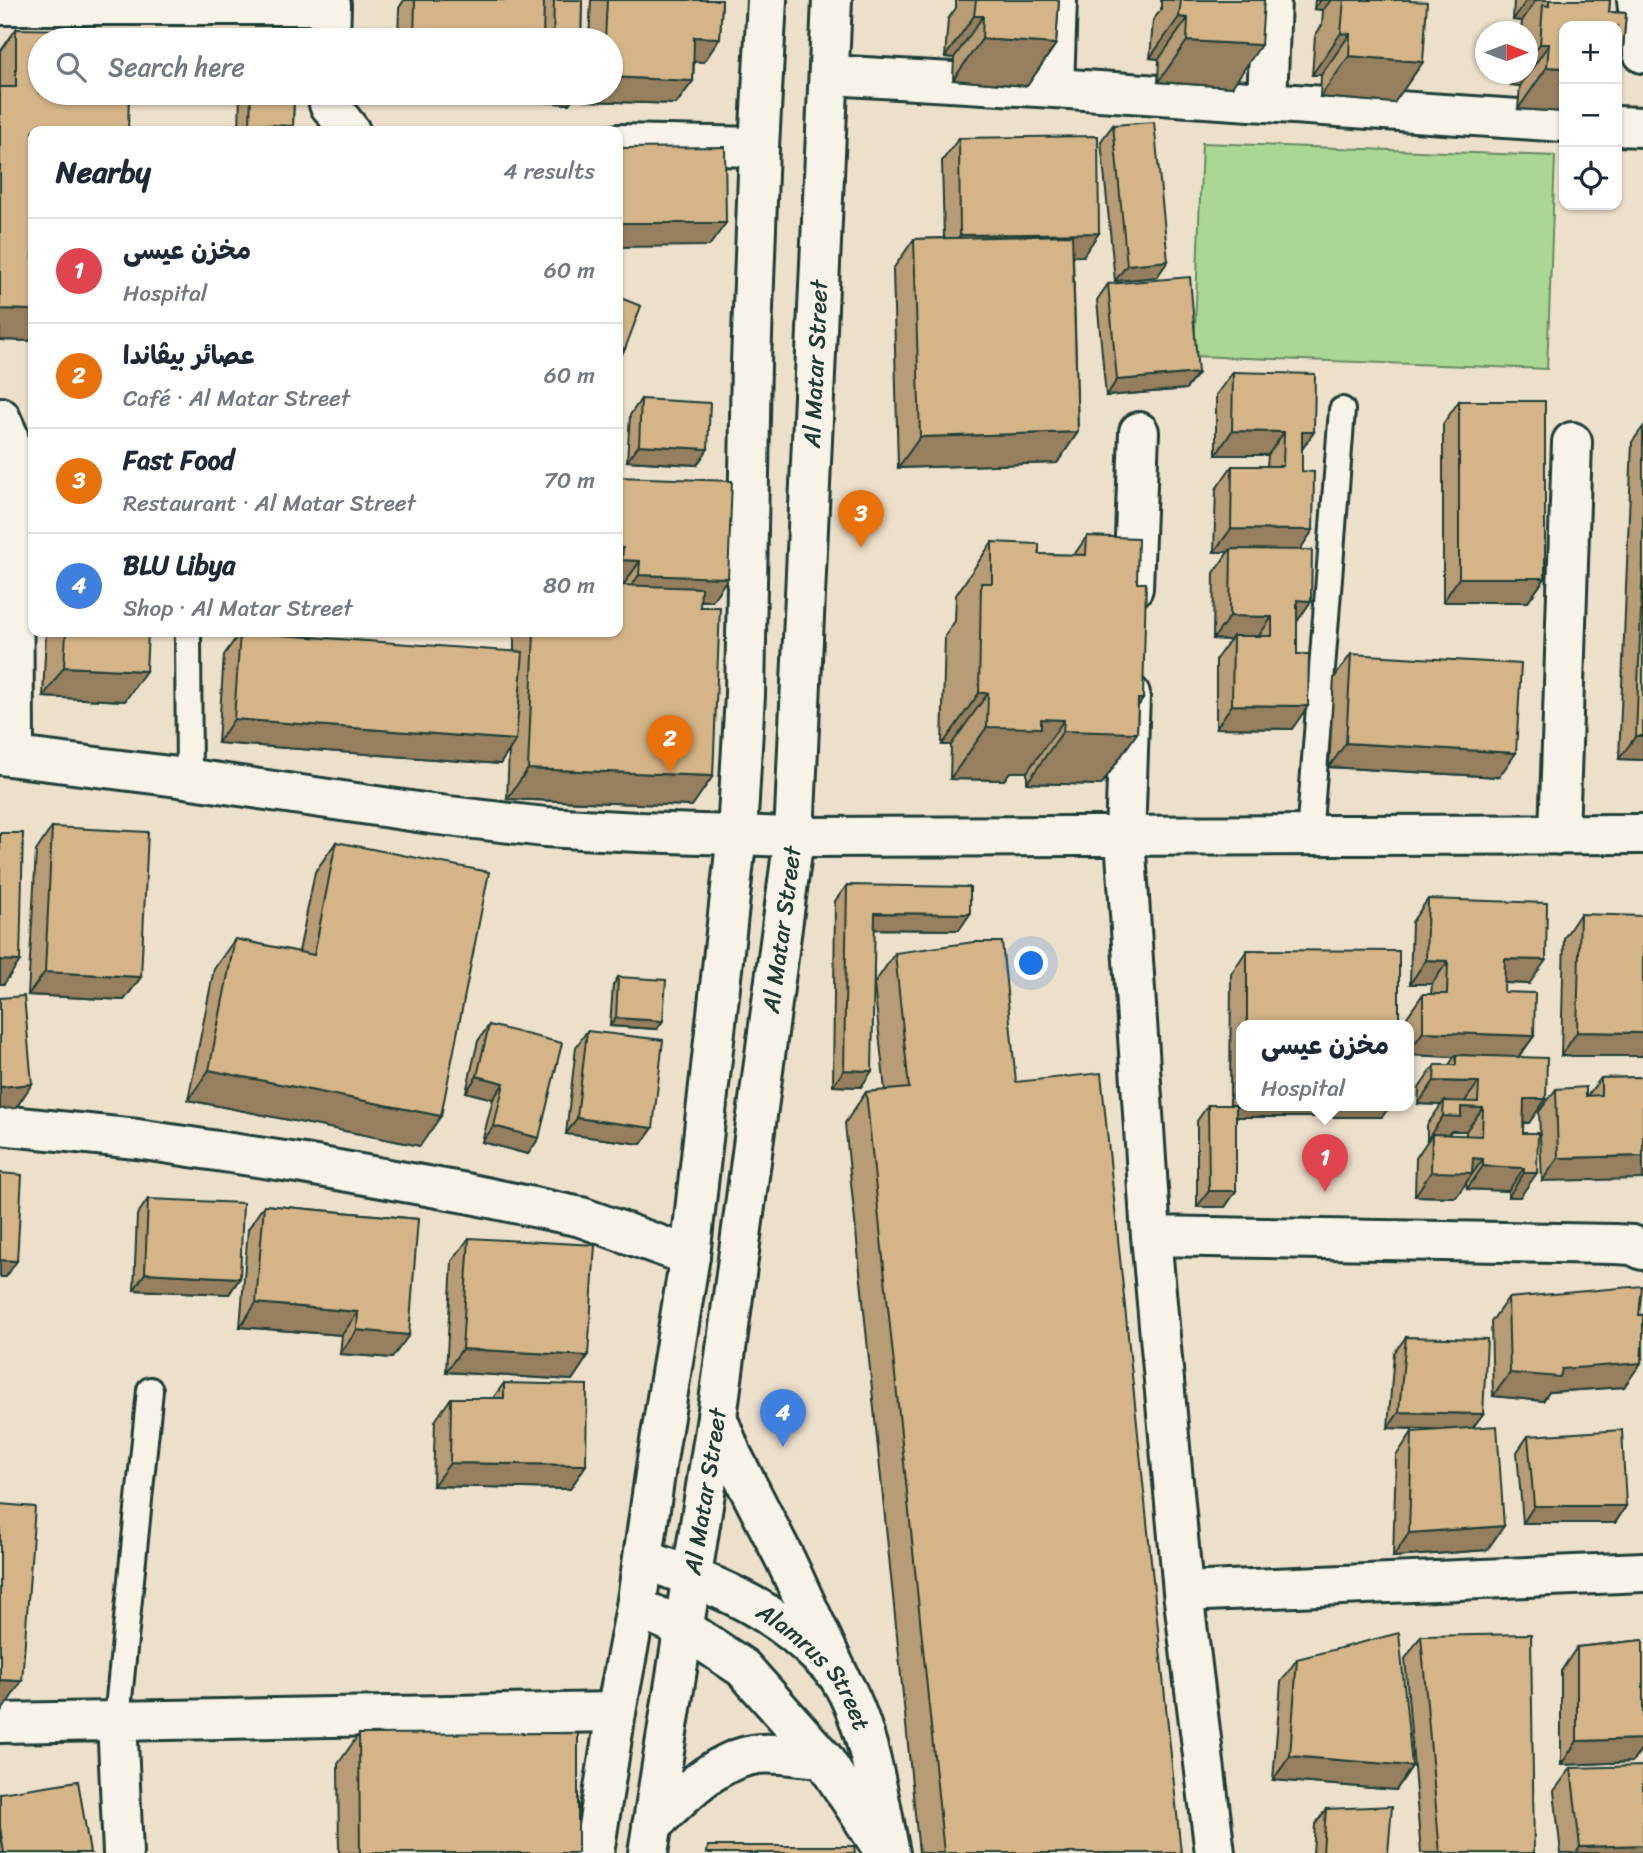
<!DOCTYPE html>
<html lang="en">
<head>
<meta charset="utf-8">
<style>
	body { margin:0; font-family:Sriracha,"Playpen Sans Arabic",sans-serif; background:#f2f2f3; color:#1f2937 }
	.controls { position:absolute; right:21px; top:21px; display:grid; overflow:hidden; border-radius:14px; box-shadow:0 2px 5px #0004 }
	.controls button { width:63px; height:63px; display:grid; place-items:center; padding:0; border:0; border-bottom:2px solid #e0e1e3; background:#fff; color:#1f2937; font:35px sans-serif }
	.compass { position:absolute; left:1475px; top:21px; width:63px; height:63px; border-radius:50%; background:#fff; box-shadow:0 2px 5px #0004; rotate:90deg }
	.you { position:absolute; left:1032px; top:964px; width:24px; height:24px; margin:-18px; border:5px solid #fff; border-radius:50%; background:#1a73e8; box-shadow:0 0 0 10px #1a73e833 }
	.badge { display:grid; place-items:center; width:46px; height:46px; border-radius:50%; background:#c8321e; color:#fff; font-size:23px; font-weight:700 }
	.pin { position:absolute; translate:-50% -58px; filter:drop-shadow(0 2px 4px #0008) }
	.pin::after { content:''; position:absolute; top:37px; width:24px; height:21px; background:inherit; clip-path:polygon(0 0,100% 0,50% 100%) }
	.popup { position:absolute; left:1236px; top:1020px; width:178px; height:91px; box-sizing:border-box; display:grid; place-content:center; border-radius:14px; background:#fff; filter:drop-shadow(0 2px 5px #0005); font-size:23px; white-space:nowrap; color:#747a83 }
	.popup b { font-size:26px; color:#1f2937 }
	.popup::after { content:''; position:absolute; left:50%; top:100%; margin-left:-14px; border:14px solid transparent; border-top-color:#fff }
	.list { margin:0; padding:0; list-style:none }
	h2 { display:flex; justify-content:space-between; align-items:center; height:91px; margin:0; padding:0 28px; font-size:30px }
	h2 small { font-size:23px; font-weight:400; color:#747a83 }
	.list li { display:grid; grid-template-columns:46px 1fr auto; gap:21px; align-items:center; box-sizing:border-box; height:105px; padding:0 28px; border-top:2px solid #e0e1e3 }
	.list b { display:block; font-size:26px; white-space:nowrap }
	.list p { margin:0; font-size:23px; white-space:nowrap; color:#747a83 }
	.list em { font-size:23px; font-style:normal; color:#747a83 }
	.icon { flex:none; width:38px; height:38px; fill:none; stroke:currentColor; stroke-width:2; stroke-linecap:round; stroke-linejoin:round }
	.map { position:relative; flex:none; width:1643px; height:1853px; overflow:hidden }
	.search { position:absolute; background:#fff; box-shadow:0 2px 5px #0004; left:28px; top:28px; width:595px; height:77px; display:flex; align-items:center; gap:18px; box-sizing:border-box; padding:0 24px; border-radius:38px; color:#747a83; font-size:26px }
	.panel { position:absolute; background:#fff; box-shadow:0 2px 5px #0004; left:28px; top:126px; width:595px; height:511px; border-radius:14px }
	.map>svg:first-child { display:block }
	.pitch { fill:#abd795; stroke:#658a64; stroke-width:2 }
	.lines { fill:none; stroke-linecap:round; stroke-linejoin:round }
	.lane-casing { stroke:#1f3d34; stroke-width:30 }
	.street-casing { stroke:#1f3d34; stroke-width:44 }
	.secondary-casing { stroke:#1f3d34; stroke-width:44 }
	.primary-casing { stroke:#1f3d34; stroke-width:44 }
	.lane { stroke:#f7f3e8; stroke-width:24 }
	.street { stroke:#f7f3e8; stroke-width:38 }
	.secondary { stroke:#f7f3e8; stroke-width:38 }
	.primary { stroke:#f7f3e8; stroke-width:38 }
	.wall { fill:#b79c75; stroke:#1f3d34; stroke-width:2; fill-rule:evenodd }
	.shaded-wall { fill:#957f5f; stroke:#1f3d34; stroke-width:2 }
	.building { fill:#d5b588; stroke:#1f3d34; stroke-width:2 }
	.labels { text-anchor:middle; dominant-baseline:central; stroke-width:7; stroke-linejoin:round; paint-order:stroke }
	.street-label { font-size:24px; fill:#1f3d34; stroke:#f7f3e8 }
</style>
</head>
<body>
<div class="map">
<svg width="1643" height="1853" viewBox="0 0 1643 1853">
	<rect width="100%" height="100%" fill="#ede0cb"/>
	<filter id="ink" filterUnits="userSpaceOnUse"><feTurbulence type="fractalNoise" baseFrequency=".0143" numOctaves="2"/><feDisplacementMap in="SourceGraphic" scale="14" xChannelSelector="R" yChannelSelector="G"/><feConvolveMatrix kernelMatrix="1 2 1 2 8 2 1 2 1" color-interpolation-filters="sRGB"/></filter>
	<g filter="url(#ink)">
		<path class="pitch" d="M1202 143 1555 156 1547 369 1194 356Z"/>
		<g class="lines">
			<g class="lane-casing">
				<path id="lane" d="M188 632 189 779
					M1309 837 1342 410
					M117 1719 150 1390"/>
			</g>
			<g class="street-casing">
				<path id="street" d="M1637 0 1643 53
					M0 5H331L330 40
					M830 75 1054 88 1564 122
					M1054 88 1057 0
					M329 93V104L350 131
					M1267 102 1271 0
					M1617 126 1643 127
					M618 144 759 147
					M0 417 8 435 13 473 14 756
					M1133 588 1139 432
					M1130 694 1125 837 1151 1236 1183 1592 1215 1853
					M0 755 178 777 431 814 545 827 638 832 794 837 1643 834
					M1559 835 1572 442
					M0 1125 137 1139 304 1164 466 1193 581 1217 690 1256
					M1151 1236 1615 1244 1632 1245 1643 1250
					M1183 1592 1643 1572
					M117 1719 123 1853
					M0 1723 616 1712"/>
			</g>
			<g class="secondary-casing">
				<g id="secondary">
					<path id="s1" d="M643 1559C709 1583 768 1604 819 1656 826 1663 835 1670 840 1679 869 1725 879 1800 890 1853"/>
					<path d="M636 1607 682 1627 743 1668 823 1758 880 1845"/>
				</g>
			</g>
			<g class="primary-casing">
				<g id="primary">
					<path d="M717 1417 732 1455 786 1561 840 1678"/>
					<path d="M652 1825C681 1797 715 1759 758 1754 779 1752 802 1757 823 1758"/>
					<path d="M594 1853 616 1712 636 1607 657 1460 690 1256 737 834 745 695 751 363 759 147 767 0"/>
					<path id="s2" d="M648 1853 717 1417 794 837 832 0"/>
				</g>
			</g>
			<use href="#lane" class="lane"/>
			<use href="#street" class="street"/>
			<use href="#secondary" class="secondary"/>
			<use href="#primary" class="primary"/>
		</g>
		<path class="wall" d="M404 0H582L581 40H398L399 8Z
			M591 0H722L720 38 704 62 694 61 693 81 676 104 587 101V93H611V40H589Z
			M956 0H1059L1056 44 1027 86 953 80 954 58 945 57 948 19 956 8Z
			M1161 0H1264L1232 87 1158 82 1159 59 1150 58 1153 20 1161 10Z
			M1315 0H1410L1394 103 1320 97 1321 75H1312L1315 36 1322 25 1323 10 1314 9Z
			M1514 0H1610L1609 12 1626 13 1621 72 1617 78V26H1564V112L1518 109 1520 86 1511 85 1512 74H1528V32H1521L1522 21 1513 20Z
			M16 29 33 131V341L0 340V52Z
			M240 93H294L293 126 289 131H239Z
			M540 93H576L569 104 540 102Z
			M1113 125 1157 277 1115 281 1101 141Z
			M959 138 1083 256H1073L1078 432 1057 463 898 468 893 269 914 239 944 238 942 161Z
			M1108 284 1198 373 1186 389 1106 396 1097 300Z
			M1233 372 1314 432 1302 449V471L1313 530 1299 550 1311 601 1297 621 1292 729 1216 728V659L1230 640 1213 639 1214 573 1228 552H1214L1216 489 1232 466H1267L1268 455H1216V395Z
			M641 399 697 465 627 461 630 415Z
			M1459 401 1545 578 1528 602H1443V424Z
			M1643 427V760L1619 759 1632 442Z
			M618 477 712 601H700L692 806 507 799 509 750 500 764 218 743 224 655 240 632 514 652V632H618L624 584H618Z
			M1087 536 1137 583 1143 699 1138 706 1137 733 1101 785 1027 783V772H1010L1004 780 950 779 951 745H942L945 636 955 621 956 595 992 542 1039 554 1074 555Z
			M46 632H148L125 701 43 697Z
			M1351 654 1499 777 1329 767 1334 678Z
			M52 827 141 977 124 1000 28 995 36 851Z
			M336 842 420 1146 188 1100 214 969 235 939 299 952 315 872Z
			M847 885 959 930 874 929V984L895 953 1016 1082 1181 1853H919L845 1123 866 1092 885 1091 874 984 861 1087 833 1086 835 901Z
			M1428 899 1529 984 1504 983V992L1534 1036 1519 1057 1529 1123H1523V1133H1538L1520 1197H1508V1191L1467 1189 1466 1182 1456 1197 1415 1196 1416 1158 1428 1140H1427V1125L1441 1105 1418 1104 1419 1088 1435 1065H1449L1454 1057 1409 1055V1026H1407V1017L1423 994H1431L1432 984H1410L1412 922ZM1451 1131H1466V1136L1448 1135Z
			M1580 914 1643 1056H1561L1564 938Z
			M1247 950 1399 1026H1241V1106L1382 1117H1236V1191L1225 1207H1197V1121L1208 1105H1230L1231 974Z
			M618 977 657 1029 610 1026 613 985Z
			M489 1025 539 1138 528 1154 482 1142 493 1099 466 1092 478 1041Z
			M587 1031 653 1128 641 1144 566 1134 576 1047Z
			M1643 1077 1542 1181 1539 1112 1556 1089 1588 1095 1601 1078Z
			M148 1199 240 1278 229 1294 134 1290 137 1215Z
			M264 1205 418 1219 392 1358 340 1354 342 1335 240 1327 248 1229Z
			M469 1238 588 1356 572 1380 446 1372 452 1261Z
			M1508 1298 1643 1315V1357L1624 1387 1549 1392 1543 1401 1493 1396 1491 1322Z
			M1406 1337 1473 1428 1487 1550 1393 1557 1396 1456 1412 1432 1447 1430 1388 1428 1394 1353Z
			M504 1383 586 1465 570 1489 433 1486 435 1421 451 1398H493Z
			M1528 1436 1626 1506 1615 1523H1523L1517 1452Z
			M1421 1636 1534 1853H1421L1405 1659Z
			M1643 1640V1747L1632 1762 1561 1765V1671L1577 1647Z
			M1297 1659 1412 1766 1396 1790 1273 1780 1281 1682Z
			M359 1734 578 1853H339L338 1764Z
			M1571 1768 1643 1853H1561L1554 1791Z
			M0 1793 90 1853H0Z
			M1326 1809 1388 1853H1313L1315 1825Z"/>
		<path class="shaded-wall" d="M1321 0H1331L1323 10 1314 9Z
			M1527 0H1536L1522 21 1513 20Z
			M974 16H983L954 58 945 57Z
			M1179 17 1188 18 1159 59 1150 58Z
			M1341 33 1350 34 1321 75H1312Z
			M694 37 720 38 704 62 678 61Z
			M982 39 1056 44 1027 86 953 80Z
			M1187 41 1261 45 1232 87 1158 82Z
			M1540 44H1549L1520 86 1511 85 1519 74H1528V61Z
			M1349 56 1423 62 1394 103 1320 97Z
			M1547 67 1564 68V112L1518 109Z
			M611 77 693 81 676 104 587 101 593 93H611Z
			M402 93H532L526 101 397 99Z
			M547 93H576L569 104 540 102Z
			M250 124 293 126 289 131H245Z
			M618 223H726L709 246 618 247Z
			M1099 233 1083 256 944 258 960 235Z
			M1168 261 1157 277 1115 281 1127 265Z
			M0 309 33 310V341L0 340Z
			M618 346 625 349 618 360Z
			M1198 373 1186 389 1106 396 1117 380Z
			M1232 431 1284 432 1268 455H1216Z
			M1078 432 1057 463 898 468 920 437Z
			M1302 432H1314L1298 455Z
			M639 445 708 449 697 465 627 461Z
			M1231 529 1313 530 1297 554 1231 549 1228 552H1214Z
			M622 560 640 561 624 584H618V566Z
			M639 575 728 578 712 601 623 598Z
			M1459 578H1545L1528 602H1443Z
			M1297 600 1311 601 1295 625Z
			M1230 616 1272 617 1256 640 1233 636 1230 640 1213 639Z
			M64 667 146 671 125 701 43 697Z
			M979 693H988L951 745H942Z
			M1138 699H1143L1120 732 1137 733 1101 785 1027 783 1063 731Z
			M1232 705 1308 706 1292 729 1216 728Z
			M234 719 516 740 500 764 218 743Z
			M1041 719 1064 720 1027 772H1010L1004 780 950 779 987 727Z
			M1636 736H1643V760L1619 759Z
			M1346 743 1516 753 1499 777 1329 767Z
			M528 769 713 776 692 806 507 799Z
			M875 913 970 914 959 930 863 929Z
			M1505 959 1546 960 1529 984 1489 982Z
			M0 960 20 961 4 984H0Z
			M1426 960 1448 961 1432 984H1410Z
			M45 972 141 977 124 1000 28 995Z
			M616 1018 663 1021 657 1029 610 1026Z
			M1423 1032 1534 1036 1517 1059 1456 1055 1454 1057 1409 1055V1051Z
			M1577 1032 1643 1033V1056H1561Z
			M209 1070 441 1116 420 1146 188 1100Z
			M844 1070 872 1071 861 1087 833 1086Z
			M477 1076 504 1083 493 1099 466 1092Z
			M1434 1081 1479 1082 1462 1105 1444 1101 1441 1105 1418 1104Z
			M32 1084 16 1108 0 1109V1087Z
			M1524 1099H1546L1529 1123 1507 1122Z
			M1241 1101V1106H1390L1382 1117H1230Z
			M1461 1107 1483 1108 1466 1131H1451L1444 1141 1432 1134 1428 1140H1427L1443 1116Z
			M577 1118 653 1128 641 1144 566 1134Z
			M494 1126 539 1138 528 1154 482 1142Z
			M1643 1156V1179L1542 1181 1558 1158Z
			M1473 1158 1483 1159 1456 1197 1415 1196 1431 1172Z
			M1483 1166 1524 1168 1508 1191 1467 1189Z
			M1524 1173H1537L1520 1197H1508Z
			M1209 1191H1236L1225 1207H1197Z
			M0 1260 17 1261 6 1277H0Z
			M145 1273 240 1278 229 1294 134 1290Z
			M256 1303 358 1312 342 1335 240 1327Z
			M357 1330 409 1335 392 1358 340 1354Z
			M1643 1347V1357L1639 1363H1641L1624 1387 1549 1392 1543 1401 1493 1396 1510 1373 1562 1369Z
			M462 1349 588 1356 572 1380 446 1372Z
			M1399 1412 1483 1414 1471 1430 1388 1428Z
			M450 1463 586 1465 570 1489 433 1486Z
			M1534 1506H1626L1615 1523H1523Z
			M1504 1526 1487 1550 1393 1557 1409 1533Z
			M0 1680 22 1681 1 1712H0Z
			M1643 1739V1747L1632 1762 1561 1765 1577 1741Z
			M1290 1756 1412 1766 1396 1790 1273 1780Z
			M1643 1845V1853H1576L1580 1847Z"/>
		<path class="building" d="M415 0H544L543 40H414Z
			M554 0H582L581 40H553Z
			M607 0H722L720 38 694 37 693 81 611 77V40H605Z
			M976 0H1059L1056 44 982 39 983 16H974Z
			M1181 0H1264L1261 45 1187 41 1188 18 1179 17Z
			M1344 0H1410V1L1427 2 1423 62 1349 56 1350 34 1341 33Z
			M1549 0H1610L1609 12 1626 13 1621 72H1617V26H1564V68L1547 67 1549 44H1540L1543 5 1549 6Z
			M16 29 130 31V40H40V93H129L128 131H33V310L0 309V87H16Z
			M251 93H294L293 126 250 124Z
			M1154 122 1168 261 1127 265 1113 125Z
			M1098 136 1099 233 960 235 959 138Z
			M725 147 726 223H618V148Z
			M1072 235 1078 432 920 437 914 239Z
			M1190 277 1198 373 1117 380 1108 284Z
			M618 297 641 306 625 349 618 346Z
			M1233 372 1315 374 1314 432H1302V471L1314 472 1313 530 1231 529 1232 466H1283L1284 432 1232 431Z
			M641 399 710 403 708 449 639 445Z
			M1459 401H1545V578H1459Z
			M618 477 732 481 728 578 639 575 640 561 622 560 623 548H618Z
			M1087 536 1138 538 1137 583H1146L1143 699H1138L1137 733 1063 731 1064 720 1041 719V728L987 727 988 693H979L981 583H992V542L1039 544V554L1086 555Z
			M1231 549 1312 550 1311 601 1297 600V654H1309L1308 706 1232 705 1233 636H1272V617L1230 616Z
			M1643 560V736H1636Z
			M618 585 701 588 700 607H720L713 776 528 769 534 632H618Z
			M66 632H148L146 671 64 667Z
			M240 632 523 652 516 740 234 719Z
			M1351 654 1521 664 1516 753 1346 743Z
			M52 827 148 832 141 977 45 972Z
			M0 833H23L20 961 0 960Z
			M336 842 489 872 441 1116 209 1070 235 939 314 955Z
			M847 885 970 887V914L875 913 872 1071 844 1070Z
			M1428 899 1547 903 1546 960 1505 959 1504 992 1535 993 1534 1036 1423 1032V994H1447L1448 961 1426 960Z
			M1580 914 1643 916V1033L1577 1032Z
			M974 942H1002L1016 1082 1101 1073 1181 1853H944L866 1092 909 1088 895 953Z
			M1247 950 1399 951V1026H1247Z
			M618 977 666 980 663 1021 616 1018Z
			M24 996 32 1084 0 1087V998Z
			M489 1025 562 1043 539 1138 494 1126 504 1083 477 1076Z
			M587 1031 663 1040 653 1128 577 1118Z
			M1456 1055 1547 1058 1546 1099H1524L1523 1133H1538L1537 1173H1524V1168L1483 1166V1159L1473 1158 1472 1173 1431 1172 1432 1134 1482 1136 1483 1108 1461 1107V1117L1443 1116 1444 1101 1478 1102 1479 1082 1434 1081 1435 1065H1456Z
			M1643 1077V1156L1558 1158 1556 1089 1586 1087V1096L1601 1095V1078Z
			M1208 1105H1236V1191H1209Z
			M0 1173 22 1175 17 1261 0 1260Z
			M148 1199 243 1203 240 1278 145 1273Z
			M264 1205 418 1219 409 1335 357 1330 358 1312 256 1303Z
			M469 1238 595 1245 588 1356 462 1349Z
			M1642 1286 1639 1315H1643V1347H1642L1641 1363 1562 1369 1560 1377 1510 1373 1508 1298Z
			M1406 1337 1487 1339 1483 1414 1399 1412Z
			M504 1383 587 1385 586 1465 450 1463 451 1398H504Z
			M1497 1426 1504 1526 1409 1533 1412 1432Z
			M1622 1430 1626 1506H1534L1528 1436Z
			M0 1504 35 1507 22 1681 0 1680Z
			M1399 1633 1412 1766 1290 1756 1297 1659Z
			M1531 1634 1534 1853H1440L1421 1636Z
			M1643 1640V1739L1577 1741V1647Z
			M578 1733V1853H360L359 1734Z
			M1643 1766V1845L1580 1847 1571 1768Z
			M78 1781 90 1853H4L0 1827V1793Z
			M1392 1806 1388 1853H1323L1326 1809Z
			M708 1846H854L855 1853H707Z"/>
	</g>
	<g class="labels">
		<g class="street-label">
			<text stroke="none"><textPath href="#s2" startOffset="1500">Al Matar Street</textPath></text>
			<text stroke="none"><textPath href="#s2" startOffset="933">Al Matar Street</textPath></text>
			<text stroke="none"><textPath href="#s2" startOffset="366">Al Matar Street</textPath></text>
			<text stroke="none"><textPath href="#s1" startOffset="208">Alamrus Street</textPath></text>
		</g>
	</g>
</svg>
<div class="controls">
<button>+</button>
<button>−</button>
<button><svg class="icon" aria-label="locate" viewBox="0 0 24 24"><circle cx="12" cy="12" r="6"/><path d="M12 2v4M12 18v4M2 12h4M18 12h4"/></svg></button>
</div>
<svg class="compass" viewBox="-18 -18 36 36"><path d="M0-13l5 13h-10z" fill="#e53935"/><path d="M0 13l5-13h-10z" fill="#747a83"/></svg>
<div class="you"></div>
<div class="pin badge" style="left:1325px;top:1192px;background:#e0444e">1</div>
<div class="popup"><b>مخزن عيسى</b>Hospital</div>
<div class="pin badge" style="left:670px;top:773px;background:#e8710a">2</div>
<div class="pin badge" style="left:861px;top:548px;background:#e8710a">3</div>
<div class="pin badge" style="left:783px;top:1447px;background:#3f7fe0">4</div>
<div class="search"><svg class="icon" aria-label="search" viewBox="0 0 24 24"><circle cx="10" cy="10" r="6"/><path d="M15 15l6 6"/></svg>Search here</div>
<section class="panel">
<h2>Nearby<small>4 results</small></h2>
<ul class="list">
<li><span class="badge" style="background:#e0444e">1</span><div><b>مخزن عيسى</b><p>Hospital</p></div><em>60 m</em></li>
<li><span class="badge" style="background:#e8710a">2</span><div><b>عصائر بيڤاندا</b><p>Café · Al Matar Street</p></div><em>60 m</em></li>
<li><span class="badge" style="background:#e8710a">3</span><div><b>Fast Food</b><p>Restaurant · Al Matar Street</p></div><em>70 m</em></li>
<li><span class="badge" style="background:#3f7fe0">4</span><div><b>BLU Libya</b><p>Shop · Al Matar Street</p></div><em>80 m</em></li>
</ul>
</section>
</div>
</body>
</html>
